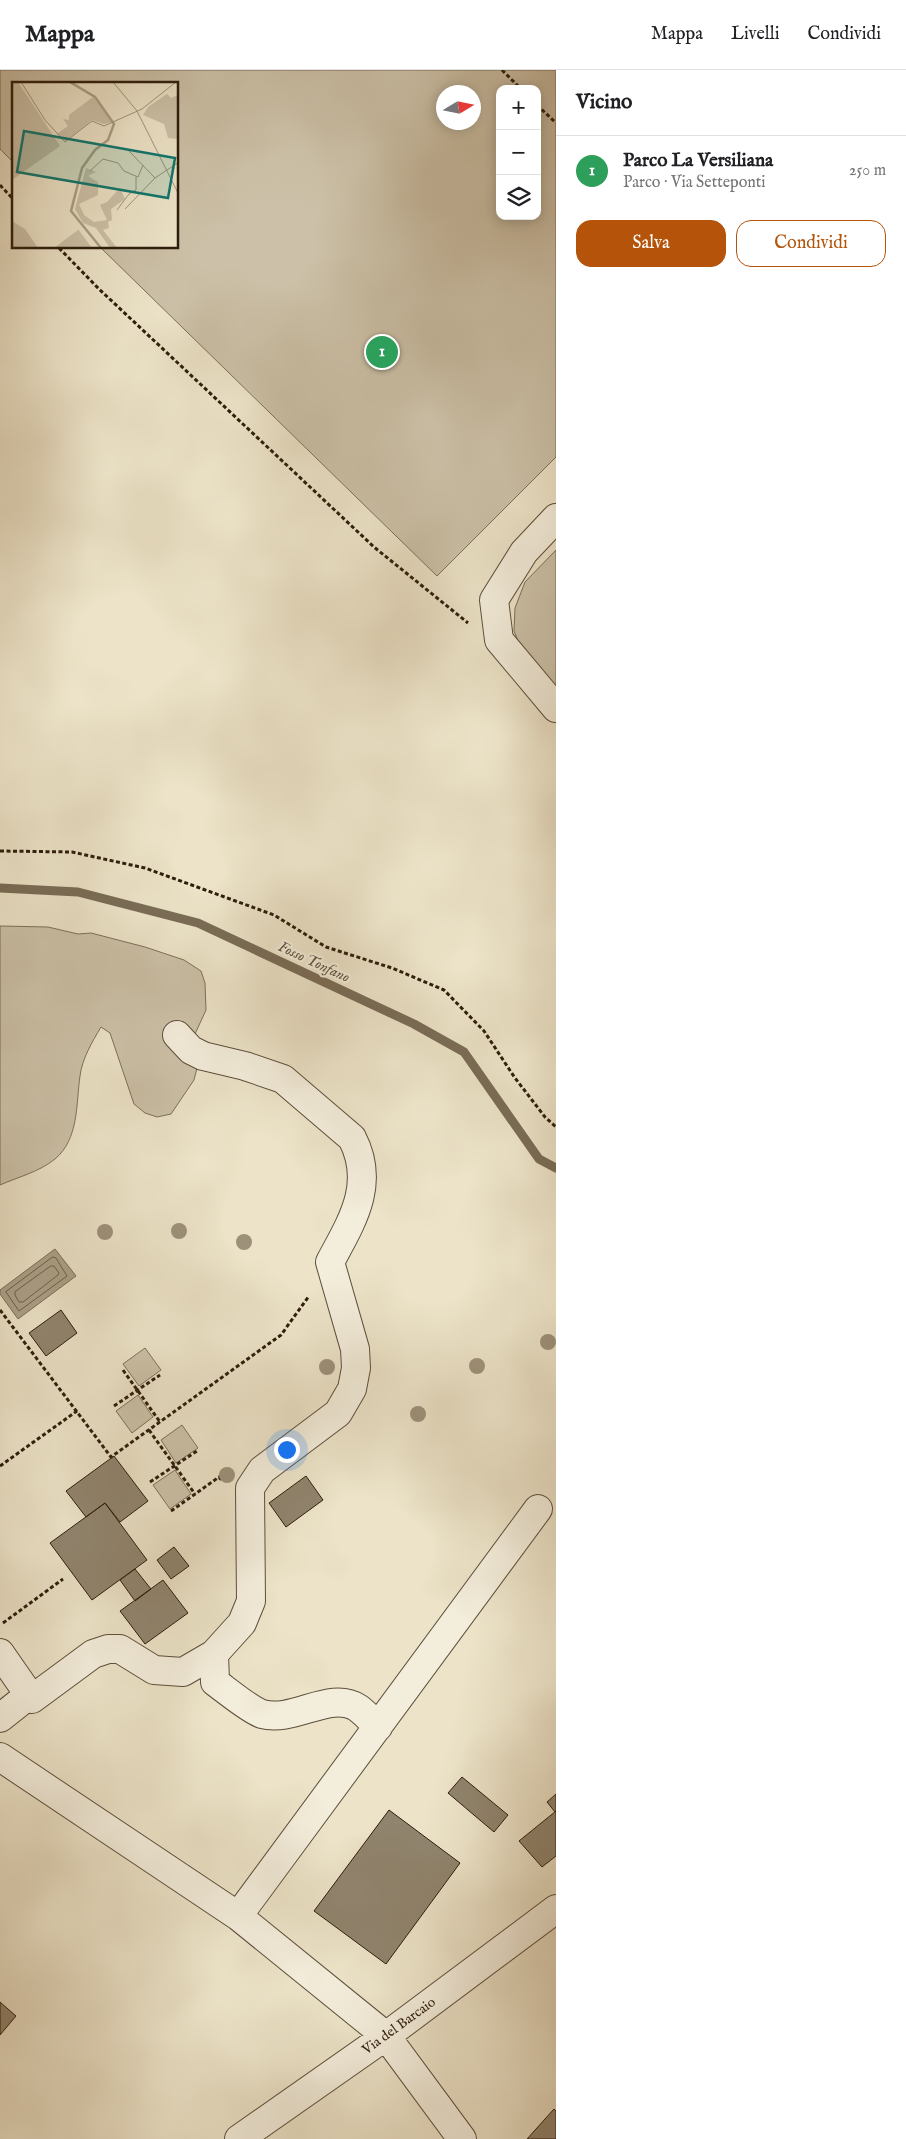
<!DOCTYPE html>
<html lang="it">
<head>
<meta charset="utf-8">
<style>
	body { margin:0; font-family:"IM FELL English",serif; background:#f2f2f2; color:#202124 }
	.controls { position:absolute; right:15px; top:15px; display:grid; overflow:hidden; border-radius:10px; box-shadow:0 2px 12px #0003 }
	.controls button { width:45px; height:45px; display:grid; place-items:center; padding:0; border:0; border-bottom:1px solid #e0e0e0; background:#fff; color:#202124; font:25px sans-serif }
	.compass { position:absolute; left:436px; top:15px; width:45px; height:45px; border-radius:50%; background:#fff; box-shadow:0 2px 12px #0003; rotate:80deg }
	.you { position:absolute; left:286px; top:1379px; width:18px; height:18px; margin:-12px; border:4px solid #fff; border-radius:50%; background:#1a73e8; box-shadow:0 0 0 8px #1a73e833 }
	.badge { display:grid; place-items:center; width:32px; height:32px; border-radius:50%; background:#b45309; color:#fff; font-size:16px; font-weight:700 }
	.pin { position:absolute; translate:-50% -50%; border:2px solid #fff; box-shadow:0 1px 5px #0006 }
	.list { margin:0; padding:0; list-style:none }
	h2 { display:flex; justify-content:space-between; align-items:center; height:65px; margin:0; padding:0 20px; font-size:21px }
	h2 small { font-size:16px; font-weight:400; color:#757577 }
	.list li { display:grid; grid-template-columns:32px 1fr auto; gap:15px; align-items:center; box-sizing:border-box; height:70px; padding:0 20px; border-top:1px solid #e0e0e0 }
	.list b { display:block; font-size:19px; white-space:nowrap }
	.list p { margin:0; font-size:16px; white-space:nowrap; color:#757577 }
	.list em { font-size:16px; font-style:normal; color:#757577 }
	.actions { display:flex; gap:10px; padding:15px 20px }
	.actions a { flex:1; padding:11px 0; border:1px solid #b45309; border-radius:15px; text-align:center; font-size:18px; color:#b45309 }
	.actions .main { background:#b45309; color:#fff }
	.icon { flex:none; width:28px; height:28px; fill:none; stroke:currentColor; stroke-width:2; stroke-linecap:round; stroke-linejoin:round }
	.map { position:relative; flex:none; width:556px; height:2069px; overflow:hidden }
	header { display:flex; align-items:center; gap:30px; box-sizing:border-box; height:70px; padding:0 25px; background:#fff; border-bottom:1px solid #e0e0e0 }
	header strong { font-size:24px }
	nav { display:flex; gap:28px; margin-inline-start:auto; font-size:18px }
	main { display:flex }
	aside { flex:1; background:#fff }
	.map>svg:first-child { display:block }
	.green { fill:#ccc1a8; stroke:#7c6f5a; fill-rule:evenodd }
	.water { fill:#aba088; stroke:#796c56 }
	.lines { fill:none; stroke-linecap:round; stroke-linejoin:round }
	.shore { stroke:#6c5e4a; stroke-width:1 }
	.stream { stroke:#796c56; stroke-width:9 }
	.building { fill:#90846e; stroke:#2d1d0c }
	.minor-casing { stroke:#5d4e3b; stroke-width:30 }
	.path { stroke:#2d1d0c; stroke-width:3; stroke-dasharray:4 2.5; stroke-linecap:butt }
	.minor { stroke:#f3eddb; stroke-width:28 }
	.tree { fill:#9d917a }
	.labels { text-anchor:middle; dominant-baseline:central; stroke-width:4.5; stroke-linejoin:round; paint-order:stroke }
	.street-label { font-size:14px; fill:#2d1d0c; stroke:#f3eddb }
	.water-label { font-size:15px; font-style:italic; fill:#5f513e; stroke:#f3eddb }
	.inset-river { fill:none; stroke:#aba088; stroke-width:2.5 }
	.inset-road { fill:none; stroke:#a0947d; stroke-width:1 }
	.view { fill:#0f766e; fill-opacity:0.15; stroke:#0f766e; stroke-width:2.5 }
	.inset-edge { fill:none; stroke:#2d1d0c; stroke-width:2.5 }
</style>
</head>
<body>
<header>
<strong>Mappa</strong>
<nav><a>Mappa</a><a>Livelli</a><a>Condividi</a></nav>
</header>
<main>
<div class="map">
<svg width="556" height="2069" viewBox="0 0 556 2069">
	<rect width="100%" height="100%" fill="#ece3c8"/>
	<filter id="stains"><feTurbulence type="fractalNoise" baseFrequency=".004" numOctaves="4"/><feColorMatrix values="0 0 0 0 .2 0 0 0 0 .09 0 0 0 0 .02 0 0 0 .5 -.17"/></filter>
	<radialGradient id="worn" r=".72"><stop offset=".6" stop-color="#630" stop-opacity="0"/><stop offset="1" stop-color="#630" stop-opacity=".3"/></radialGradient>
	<path class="green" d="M0 0H556V387L437 506 101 178H178V14H14V93L0 79ZM500 19H537V146H500ZM443 22H473V52H443Z
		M556 480V617L521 578 514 561 515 538 525 512Z
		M0 856 48 857 78 864 91 863 145 877 184 890 201 901 205 913 206 940 195 964 197 998 194 1010 171 1044 157 1047 145 1043 134 1034 110 963 101 957C92 972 82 989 80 1006 76 1034 79 1069 55 1089 39 1102 18 1107 0 1115Z
		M145 1278 161 1300 139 1316 123 1294Z
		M138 1325 153 1347 132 1363 116 1341Z
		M182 1355 198 1378 176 1393 161 1370Z
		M175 1400 191 1424 170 1439 153 1415Z"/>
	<path class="water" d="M55 1179 76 1206 18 1249 0 1224V1220Z"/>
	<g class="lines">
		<path class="shore" d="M53 1187 56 1188 67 1206 19 1241 6 1222Z
			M51 1196H54L59 1203 58 1205 23 1232H19L15 1225V1222Z"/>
		<path class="stream" d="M0 818 78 822 198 853 414 954 464 982 539 1089 556 1098"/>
	</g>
	<path class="building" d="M61 1240 77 1263 46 1286 29 1263Z
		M114 1386 148 1431 120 1452 105 1433 86 1447 66 1421Z
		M306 1406 323 1430 286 1457 269 1433Z
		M105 1433 147 1490 92 1530 50 1473Z
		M174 1477 189 1496 171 1509 157 1490Z
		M135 1499 151 1519 135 1531 120 1510Z
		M163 1510 188 1543 145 1574 120 1541Z
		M462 1707 508 1745 494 1762 448 1723Z
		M556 1724V1741L555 1742 547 1732Z
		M389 1740 460 1793 386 1894 314 1841Z
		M556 1741V1786L542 1797 519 1771Z
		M0 1932 16 1946 0 1965Z
		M554 2039 556 2041V2069H527Z"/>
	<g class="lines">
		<g class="minor-casing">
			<path id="minor" d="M556 448 524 482 494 530 499 570 556 638
				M177 965 191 980 203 986 245 996 283 1009 352 1068C376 1114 352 1151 330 1192L355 1279 356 1298 352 1319 338 1343 262 1400 250 1418 251 1531 242 1553 214 1584 215 1612C226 1620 250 1640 262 1644 294 1653 330 1620 358 1638 365 1643 372 1651 378 1657
				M0 1583 32 1629 93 1584 108 1579H120L154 1600 183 1602 214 1584
				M0 1648 29 1625
				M0 1687 238 1846 386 1966 462 2069
				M238 1846 538 1439
				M239 2069 386 1966 556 1839"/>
		</g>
		<path class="path" d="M502 0 521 19
			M537 35 556 53
			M0 115 14 130
			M59 178 99 219 374 477 468 553
			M0 781 72 782 145 798 274 845 326 877 392 898 444 920 484 961 515 1008 545 1047 556 1057
			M0 1240 111 1387 281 1265 309 1226
			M123 1300 160 1352
			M114 1336 160 1305
			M149 1360 195 1424
			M0 1396 77 1341
			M150 1412 197 1381
			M171 1441 219 1407 222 1411
			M3 1553 63 1509"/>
		<use href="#minor" class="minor"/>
	</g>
	<g class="tree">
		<circle cx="179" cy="1161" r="8"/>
		<circle cx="105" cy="1162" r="8"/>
		<circle cx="244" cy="1172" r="8"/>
		<circle cx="548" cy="1272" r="8"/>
		<circle cx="477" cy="1296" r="8"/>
		<circle cx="327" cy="1297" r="8"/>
		<circle cx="418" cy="1344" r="8"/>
		<circle cx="227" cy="1405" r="8"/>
	</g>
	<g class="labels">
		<g class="street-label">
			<text transform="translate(399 1956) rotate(-36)">Via del Barcaio</text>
		</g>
		<g class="water-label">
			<text transform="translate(314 892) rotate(25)">Fosso Tonfano</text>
		</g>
	</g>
	<g transform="translate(12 12)">
		<rect width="166" height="166" fill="#ece3c8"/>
		<path d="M0 0H6L48 64 0 98ZM155 12 159 16 166 13V57L156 56 152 42 131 33 136 25ZM81 15 100 40 92 42 80 38 54 59 45 52 56 44 51 37 57 38V33ZM74 86 84 90 76 94 86 100V113L67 122 72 133 82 140 95 138 88 123 95 120 105 109 109 108 113 117 99 127 100 138 96 140 97 146 91 148 105 166H98L84 146 71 141 63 127ZM0 139 13 147 26 166H0ZM66 147 80 166H42L66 148Z" fill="#ccc1a8"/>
		<path class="inset-river" d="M58 0 83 15 102 42 96 58 83 68 70 86 59 129 89 166"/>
		<path class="inset-road" d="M9 0 33 38 53 60 80 39 92 44 130 27 164 0M101 0 125 29 167 113M117 69 143 96M78 89 91 77 106 81 112 89 126 95 131 83M113 127 143 96 167 80M105 128 117 112 124 108V95"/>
		<path class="view" d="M12 49 163 76 156 116 5 90Z"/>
		<rect width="166" height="166" class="inset-edge"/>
	</g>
	<rect width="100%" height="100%" filter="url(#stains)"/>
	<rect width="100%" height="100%" fill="url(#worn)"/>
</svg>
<div class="controls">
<button>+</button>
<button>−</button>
<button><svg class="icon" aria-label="layers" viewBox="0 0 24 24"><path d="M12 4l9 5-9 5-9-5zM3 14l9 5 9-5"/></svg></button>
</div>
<svg class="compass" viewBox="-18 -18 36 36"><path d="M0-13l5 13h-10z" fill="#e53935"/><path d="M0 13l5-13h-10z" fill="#757577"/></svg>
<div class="you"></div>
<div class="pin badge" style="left:382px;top:282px;background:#2e9e5b">1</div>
</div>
<aside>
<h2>Vicino<small></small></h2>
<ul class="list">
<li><span class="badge" style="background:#2e9e5b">1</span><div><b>Parco La Versiliana</b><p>Parco · Via Setteponti</p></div><em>250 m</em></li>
</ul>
<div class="actions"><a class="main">Salva</a><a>Condividi</a></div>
</aside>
</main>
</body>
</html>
